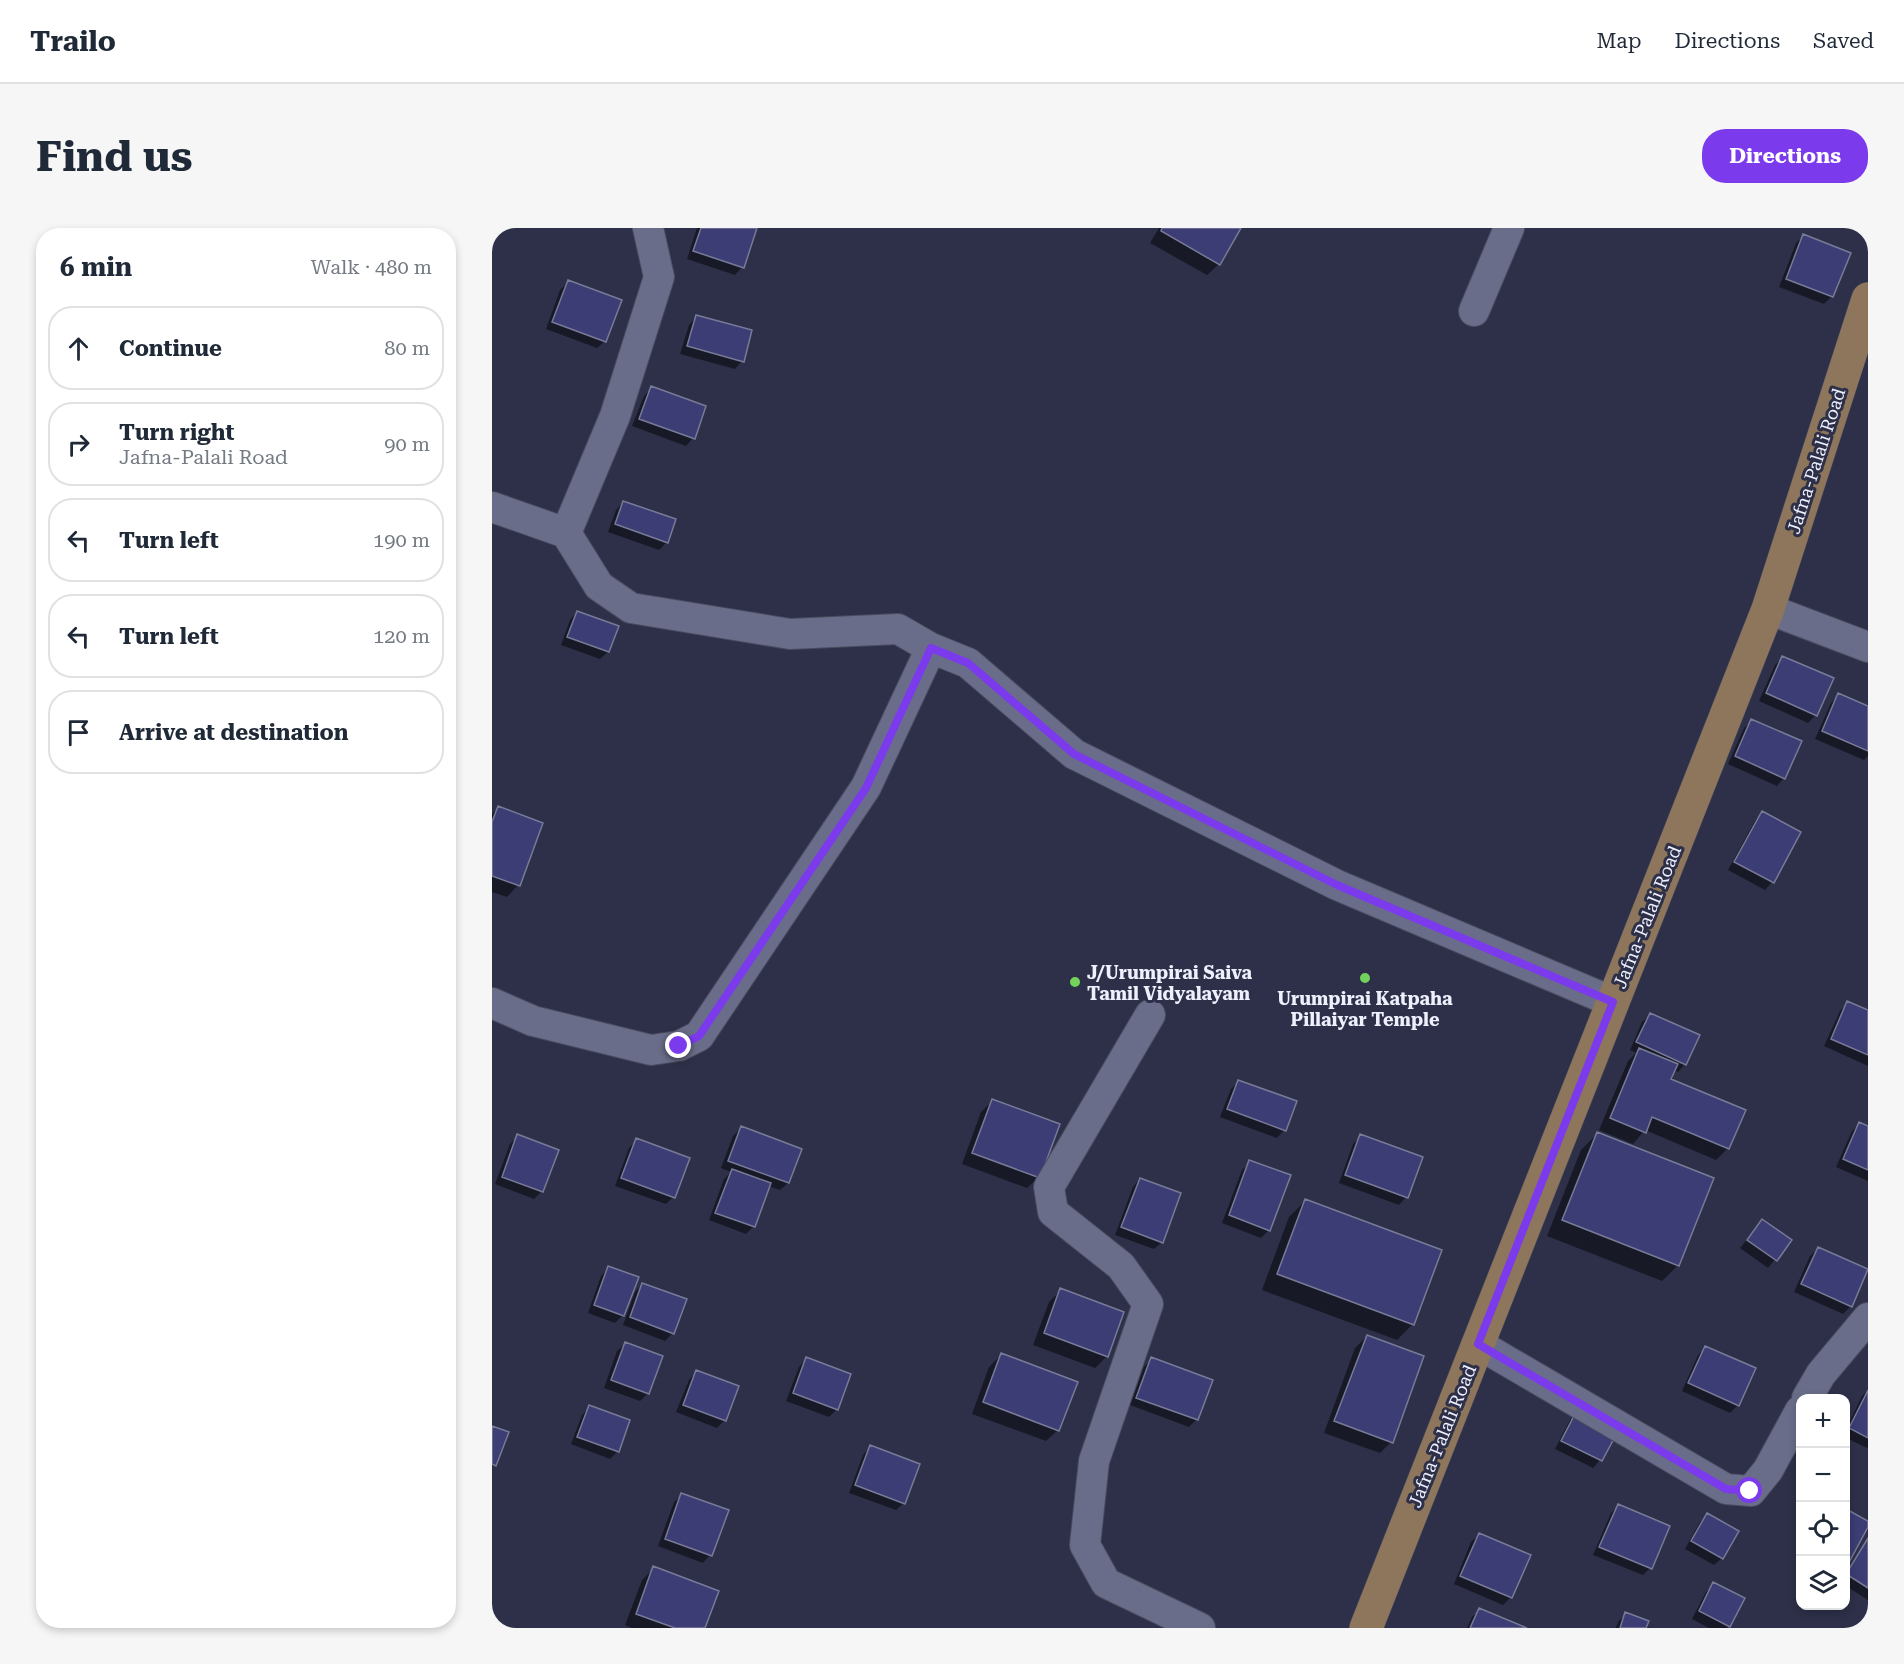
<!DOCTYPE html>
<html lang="en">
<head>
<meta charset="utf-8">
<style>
	body { margin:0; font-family:"Roboto Serif",serif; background:#f6f6f7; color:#1f2937 }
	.controls { position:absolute; right:18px; bottom:18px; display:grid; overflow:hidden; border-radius:12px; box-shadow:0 3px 9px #0003 }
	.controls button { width:54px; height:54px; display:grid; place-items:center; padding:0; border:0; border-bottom:2px solid #e0e1e3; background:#fff; color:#1f2937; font:30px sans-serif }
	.stop { position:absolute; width:18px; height:18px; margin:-14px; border:4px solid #7c3aed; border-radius:50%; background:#fff }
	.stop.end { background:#7c3aed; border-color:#fff; box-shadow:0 2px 6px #0008 }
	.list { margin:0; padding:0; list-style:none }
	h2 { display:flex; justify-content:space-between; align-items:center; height:78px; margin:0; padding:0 24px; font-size:26px }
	h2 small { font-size:20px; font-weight:400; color:#747a83 }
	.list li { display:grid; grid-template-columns:39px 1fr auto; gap:18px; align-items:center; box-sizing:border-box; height:84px; margin:0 12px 12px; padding:0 12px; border:2px solid #e0e1e3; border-radius:24px }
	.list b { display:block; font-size:22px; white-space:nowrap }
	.list p { margin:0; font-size:20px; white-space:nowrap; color:#747a83 }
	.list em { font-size:20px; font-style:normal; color:#747a83 }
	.icon { flex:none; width:33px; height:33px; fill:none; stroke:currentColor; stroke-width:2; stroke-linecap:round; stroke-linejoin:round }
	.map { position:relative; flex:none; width:1376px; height:1400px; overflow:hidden; border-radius:24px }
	header { display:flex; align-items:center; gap:36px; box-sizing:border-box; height:84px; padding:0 30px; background:#fff; border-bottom:2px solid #e0e1e3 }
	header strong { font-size:28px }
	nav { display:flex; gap:33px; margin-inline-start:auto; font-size:21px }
	.intro { display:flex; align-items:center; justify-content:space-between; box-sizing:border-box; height:144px; padding:0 36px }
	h1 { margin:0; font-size:42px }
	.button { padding:15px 27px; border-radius:24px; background:#7c3aed; color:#fff; font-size:21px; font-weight:700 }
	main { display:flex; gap:36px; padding:0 36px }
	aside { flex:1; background:#fff; border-radius:24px; box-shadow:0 3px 9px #0003 }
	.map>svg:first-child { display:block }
	.shadow { fill:#0007 }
	.building { fill:#3b3d74; stroke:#787b97; stroke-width:1.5 }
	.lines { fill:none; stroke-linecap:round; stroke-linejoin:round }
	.street-casing { stroke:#4a4b5f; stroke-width:32 }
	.primary-casing { stroke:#4a4b5f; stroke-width:34 }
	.street { stroke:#6a6d89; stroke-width:30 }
	.primary { stroke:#8d765b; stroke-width:33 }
	.route { stroke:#7c3aed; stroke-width:8 }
	.poi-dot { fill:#73d25c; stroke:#2d3048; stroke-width:2 }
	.labels { text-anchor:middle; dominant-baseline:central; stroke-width:6; stroke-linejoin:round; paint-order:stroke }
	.street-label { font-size:18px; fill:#eef0fd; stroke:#2d3048 }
	.poi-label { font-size:18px; font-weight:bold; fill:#eef0fd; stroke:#2d3048; text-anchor:start }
</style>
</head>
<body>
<header>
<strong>Trailo</strong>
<nav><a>Map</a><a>Directions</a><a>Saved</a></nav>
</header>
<div class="intro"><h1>Find us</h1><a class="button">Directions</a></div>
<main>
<aside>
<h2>6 min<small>Walk · 480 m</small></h2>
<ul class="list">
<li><svg class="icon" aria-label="ahead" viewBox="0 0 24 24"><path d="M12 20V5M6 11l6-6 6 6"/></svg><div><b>Continue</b></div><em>80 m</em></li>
<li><svg class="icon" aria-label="right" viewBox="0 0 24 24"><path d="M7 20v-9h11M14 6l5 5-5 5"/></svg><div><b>Turn right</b><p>Jafna-Palali Road</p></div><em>90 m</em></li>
<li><svg class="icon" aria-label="left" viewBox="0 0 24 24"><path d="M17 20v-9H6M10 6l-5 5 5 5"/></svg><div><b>Turn left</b></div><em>190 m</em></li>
<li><svg class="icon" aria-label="left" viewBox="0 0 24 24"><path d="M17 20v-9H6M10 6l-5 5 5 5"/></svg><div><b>Turn left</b></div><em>120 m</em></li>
<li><svg class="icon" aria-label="arrive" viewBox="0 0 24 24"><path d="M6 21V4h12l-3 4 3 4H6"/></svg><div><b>Arrive at destination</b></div></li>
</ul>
</aside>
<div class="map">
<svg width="1376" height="1400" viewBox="0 0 1376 1400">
	<rect width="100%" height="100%" fill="#2d3048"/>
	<path class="shadow" d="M205 0H261L250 39 243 47 195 31Z
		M667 0H748L727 36 715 47 658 15Z
		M1311 8 1340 68 1332 76 1287 59 1304 15Z
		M76 54 113 113 105 120 54 101 68 62Z
		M204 89 250 133 243 141 188 126 197 97Z
		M160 160 201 210 194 218 140 198 152 168Z
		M131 274 175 314 167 322 116 304 124 282Z
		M85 384 125 399 116 424 108 431 69 417 78 392Z
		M1291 429 1324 487 1316 495 1267 473 1283 437Z
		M1347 467 1376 480V528L1372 532 1323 511 1339 475Z
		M1260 493 1292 550 1285 558 1236 536 1252 500Z
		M6 580 26 657 15 669 0 664V586Z
		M1270 585 1307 605 1280 654 1273 662 1236 642 1263 593Z
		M1355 775 1376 784V838L1332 818 1348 783Z
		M1158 787 1193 836 1186 844 1182 842 1178 852 1236 920 1224 932 1153 902 1141 916 1107 902 1136 833 1144 825 1138 822 1150 794Z
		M746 854 792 902 785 910 728 889 739 861Z
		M501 872 547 949 535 960 470 936 489 884Z
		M1368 896 1376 899V953L1344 939 1360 903Z
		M249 900 296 955 288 962 276 958 262 998 254 1006 217 992 232 951 239 944 229 940 241 908Z
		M1105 906 1186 1037 1170 1053 1055 1008 1089 922Z
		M26 908 50 963 42 971 3 956 18 916Z
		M869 908 914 969 907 977 847 955 861 916Z
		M145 912 181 969 174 976 123 958 137 920Z
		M758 934 777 1002 769 1010 730 995 750 942Z
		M648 951 670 1014 662 1021 623 1007 641 959Z
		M813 973 921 1096 905 1112 770 1062 797 989Z
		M1270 993 1298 1013 1276 1040 1248 1020Z
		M1326 1021 1359 1078 1351 1086 1302 1064 1318 1028Z
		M117 1040 131 1087 123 1095 96 1085 109 1048Z
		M151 1056 181 1105 173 1113 131 1097 143 1064Z
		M569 1062 615 1128 603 1140 541 1117 557 1074Z
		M875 1108 899 1214 888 1225 832 1205 863 1120Z
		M133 1116 169 1129 155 1166 148 1173 112 1160 125 1123Z
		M1213 1120 1246 1177 1238 1185 1190 1163 1206 1127Z
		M509 1127 566 1202 554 1213 480 1186 497 1139Z
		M314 1131 345 1181 337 1189 294 1173 307 1139Z
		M660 1131 705 1191 697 1199 638 1177 652 1139Z
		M204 1144 233 1192 225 1200 184 1184 197 1152Z
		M1376 1162V1219L1375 1220 1354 1210V1201L1370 1168Z
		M98 1179 126 1223 118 1231 79 1216 90 1187Z
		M1086 1184 1124 1203 1108 1232 1101 1240 1063 1221 1078 1192Z
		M378 1219 412 1275 404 1282 357 1265 371 1227Z
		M190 1267 218 1327 211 1335 166 1318 182 1274Z
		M1126 1278 1158 1340 1151 1347 1101 1327 1119 1285Z
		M1354 1283 1376 1295 1354 1337Z
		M1215 1287 1230 1330 1222 1337 1193 1321 1208 1294Z
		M987 1307 1019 1369 1011 1377 962 1356 979 1314Z
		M1376 1310V1372L1354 1358V1344Z
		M162 1340 212 1400H140L133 1397 150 1352Z
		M1222 1356 1237 1398 1235 1400H1217L1200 1391 1214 1364Z
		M988 1382 1031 1400H975L980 1389Z
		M1134 1386 1153 1400H1124L1126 1394Z"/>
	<path class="building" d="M209 0H265L252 40 201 23Z
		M670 0H749L728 37 669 3Z
		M1311 6 1359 25 1341 69 1294 51Z
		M76 52 130 72 114 114 60 94Z
		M204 87 260 102 252 134 195 118Z
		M159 158 214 178 203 211 147 191Z
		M131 273 184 291 176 315 123 296Z
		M85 383 127 398 117 424 75 409Z
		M1290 428 1342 450 1325 488 1274 465Z
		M1346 465 1376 478V523L1330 503Z
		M1259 491 1310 513 1293 551 1243 528Z
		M6 578 51 595 28 658 0 648V594Z
		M1270 583 1309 604 1282 655 1242 634Z
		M1355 773 1376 782V827L1339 811Z
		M1158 785 1208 807 1194 837 1144 814Z
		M1147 820 1186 836 1179 851 1254 882 1237 921 1160 889 1154 905 1118 890Z
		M746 852 805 873 794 903 735 881Z
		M500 871 568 896 548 950 480 925Z
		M1367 894 1376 898V942L1351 931Z
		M249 898 310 921 297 955 236 933Z
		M1105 904 1222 950 1187 1038 1070 992Z
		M25 906 67 922 51 964 10 949Z
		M868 906 931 929 916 970 853 947Z
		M144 910 198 930 183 970 129 950Z
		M757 932 799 947 778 1003 737 987Z
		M240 941 279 955 263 999 223 985Z
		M648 950 689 965 671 1015 629 999Z
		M813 971 950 1022 922 1097 785 1046Z
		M1270 991 1300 1012 1285 1033 1255 1012Z
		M1326 1019 1376 1041 1360 1079 1309 1056Z
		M116 1038 147 1049 132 1088 102 1077Z
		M150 1055 195 1071 182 1106 138 1089Z
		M568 1060 632 1084 616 1129 552 1105Z
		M875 1107 932 1128 901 1215 842 1193Z
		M133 1114 171 1128 157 1166 119 1152Z
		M1213 1118 1264 1140 1247 1178 1196 1155Z
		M509 1125 586 1154 567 1203 491 1174Z
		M314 1129 359 1146 346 1182 301 1165Z
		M659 1129 721 1152 706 1192 644 1170Z
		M204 1142 247 1158 234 1193 191 1177Z
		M1376 1162V1210L1357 1200Z
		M97 1177 138 1192 127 1224 85 1209Z
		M1085 1182 1126 1203 1110 1233 1069 1213Z
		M0 1198 17 1204 4 1238 0 1236Z
		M378 1217 428 1236 413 1276 363 1257Z
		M189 1265 237 1282 220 1328 173 1311Z
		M1126 1276 1178 1298 1160 1341 1107 1319Z
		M1354 1281 1376 1293V1299L1354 1340Z
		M1215 1285 1247 1303 1231 1331 1199 1313Z
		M987 1305 1039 1327 1020 1370 968 1348Z
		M1376 1310V1360L1354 1346Z
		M161 1338 227 1363 213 1400H183L144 1386Z
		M1221 1354 1253 1370 1238 1399 1207 1383Z
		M987 1380 1035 1400H978Z
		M1133 1384 1157 1393 1154 1400H1128Z"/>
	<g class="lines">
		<g class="street-casing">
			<path id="street" d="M982 83 1017 0
				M0 279 74 305 107 358 139 380 298 406 406 401 439 420 476 435 582 526 845 657 1121 774
				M74 305 123 188 167 49 156 0
				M1276 381 1376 419
				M0 775 41 793 159 822 187 818 207 808 374 559 439 420
				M658 787 557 959 561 984 629 1038 656 1076 602 1233 593 1317 614 1355 708 1400
				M986 1116 1234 1261 1259 1263 1276 1242 1308 1183
				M1315 1170 1329 1146 1376 1090"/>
		</g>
		<g class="primary-casing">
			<path id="primary" d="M874 1400 1276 381 1376 71"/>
		</g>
		<use href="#street" class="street"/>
		<use href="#primary" class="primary"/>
	</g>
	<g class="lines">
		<path class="route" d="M187 818 207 808 374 560 439 420 476 435 582 526 845 657 1121 774 986 1116 1234 1261 1258 1263"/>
	</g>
	<g class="poi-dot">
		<circle cx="873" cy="750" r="6"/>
		<circle cx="583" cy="754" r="6"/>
	</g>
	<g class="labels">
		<g class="street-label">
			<text transform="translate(1324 233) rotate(-72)">Jafna-Palali Road</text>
			<text transform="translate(1155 689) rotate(-68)">Jafna-Palali Road</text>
			<text transform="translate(950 1208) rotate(-68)">Jafna-Palali Road</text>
		</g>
		<g class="poi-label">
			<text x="595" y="744">J/Urumpirai Saiva<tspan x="595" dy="21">Tamil Vidyalayam</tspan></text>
			<text x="873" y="770" text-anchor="middle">Urumpirai Katpaha<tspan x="873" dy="21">Pillaiyar Temple</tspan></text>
		</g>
	</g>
</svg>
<div class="controls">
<button>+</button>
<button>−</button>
<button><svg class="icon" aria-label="locate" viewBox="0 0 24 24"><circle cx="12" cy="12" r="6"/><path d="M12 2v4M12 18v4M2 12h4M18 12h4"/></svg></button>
<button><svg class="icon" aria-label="layers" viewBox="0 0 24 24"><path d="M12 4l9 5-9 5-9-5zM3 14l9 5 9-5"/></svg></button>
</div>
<div class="stop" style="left:1258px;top:1263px"></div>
<div class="stop end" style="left:187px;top:818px"></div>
</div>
</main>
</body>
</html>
